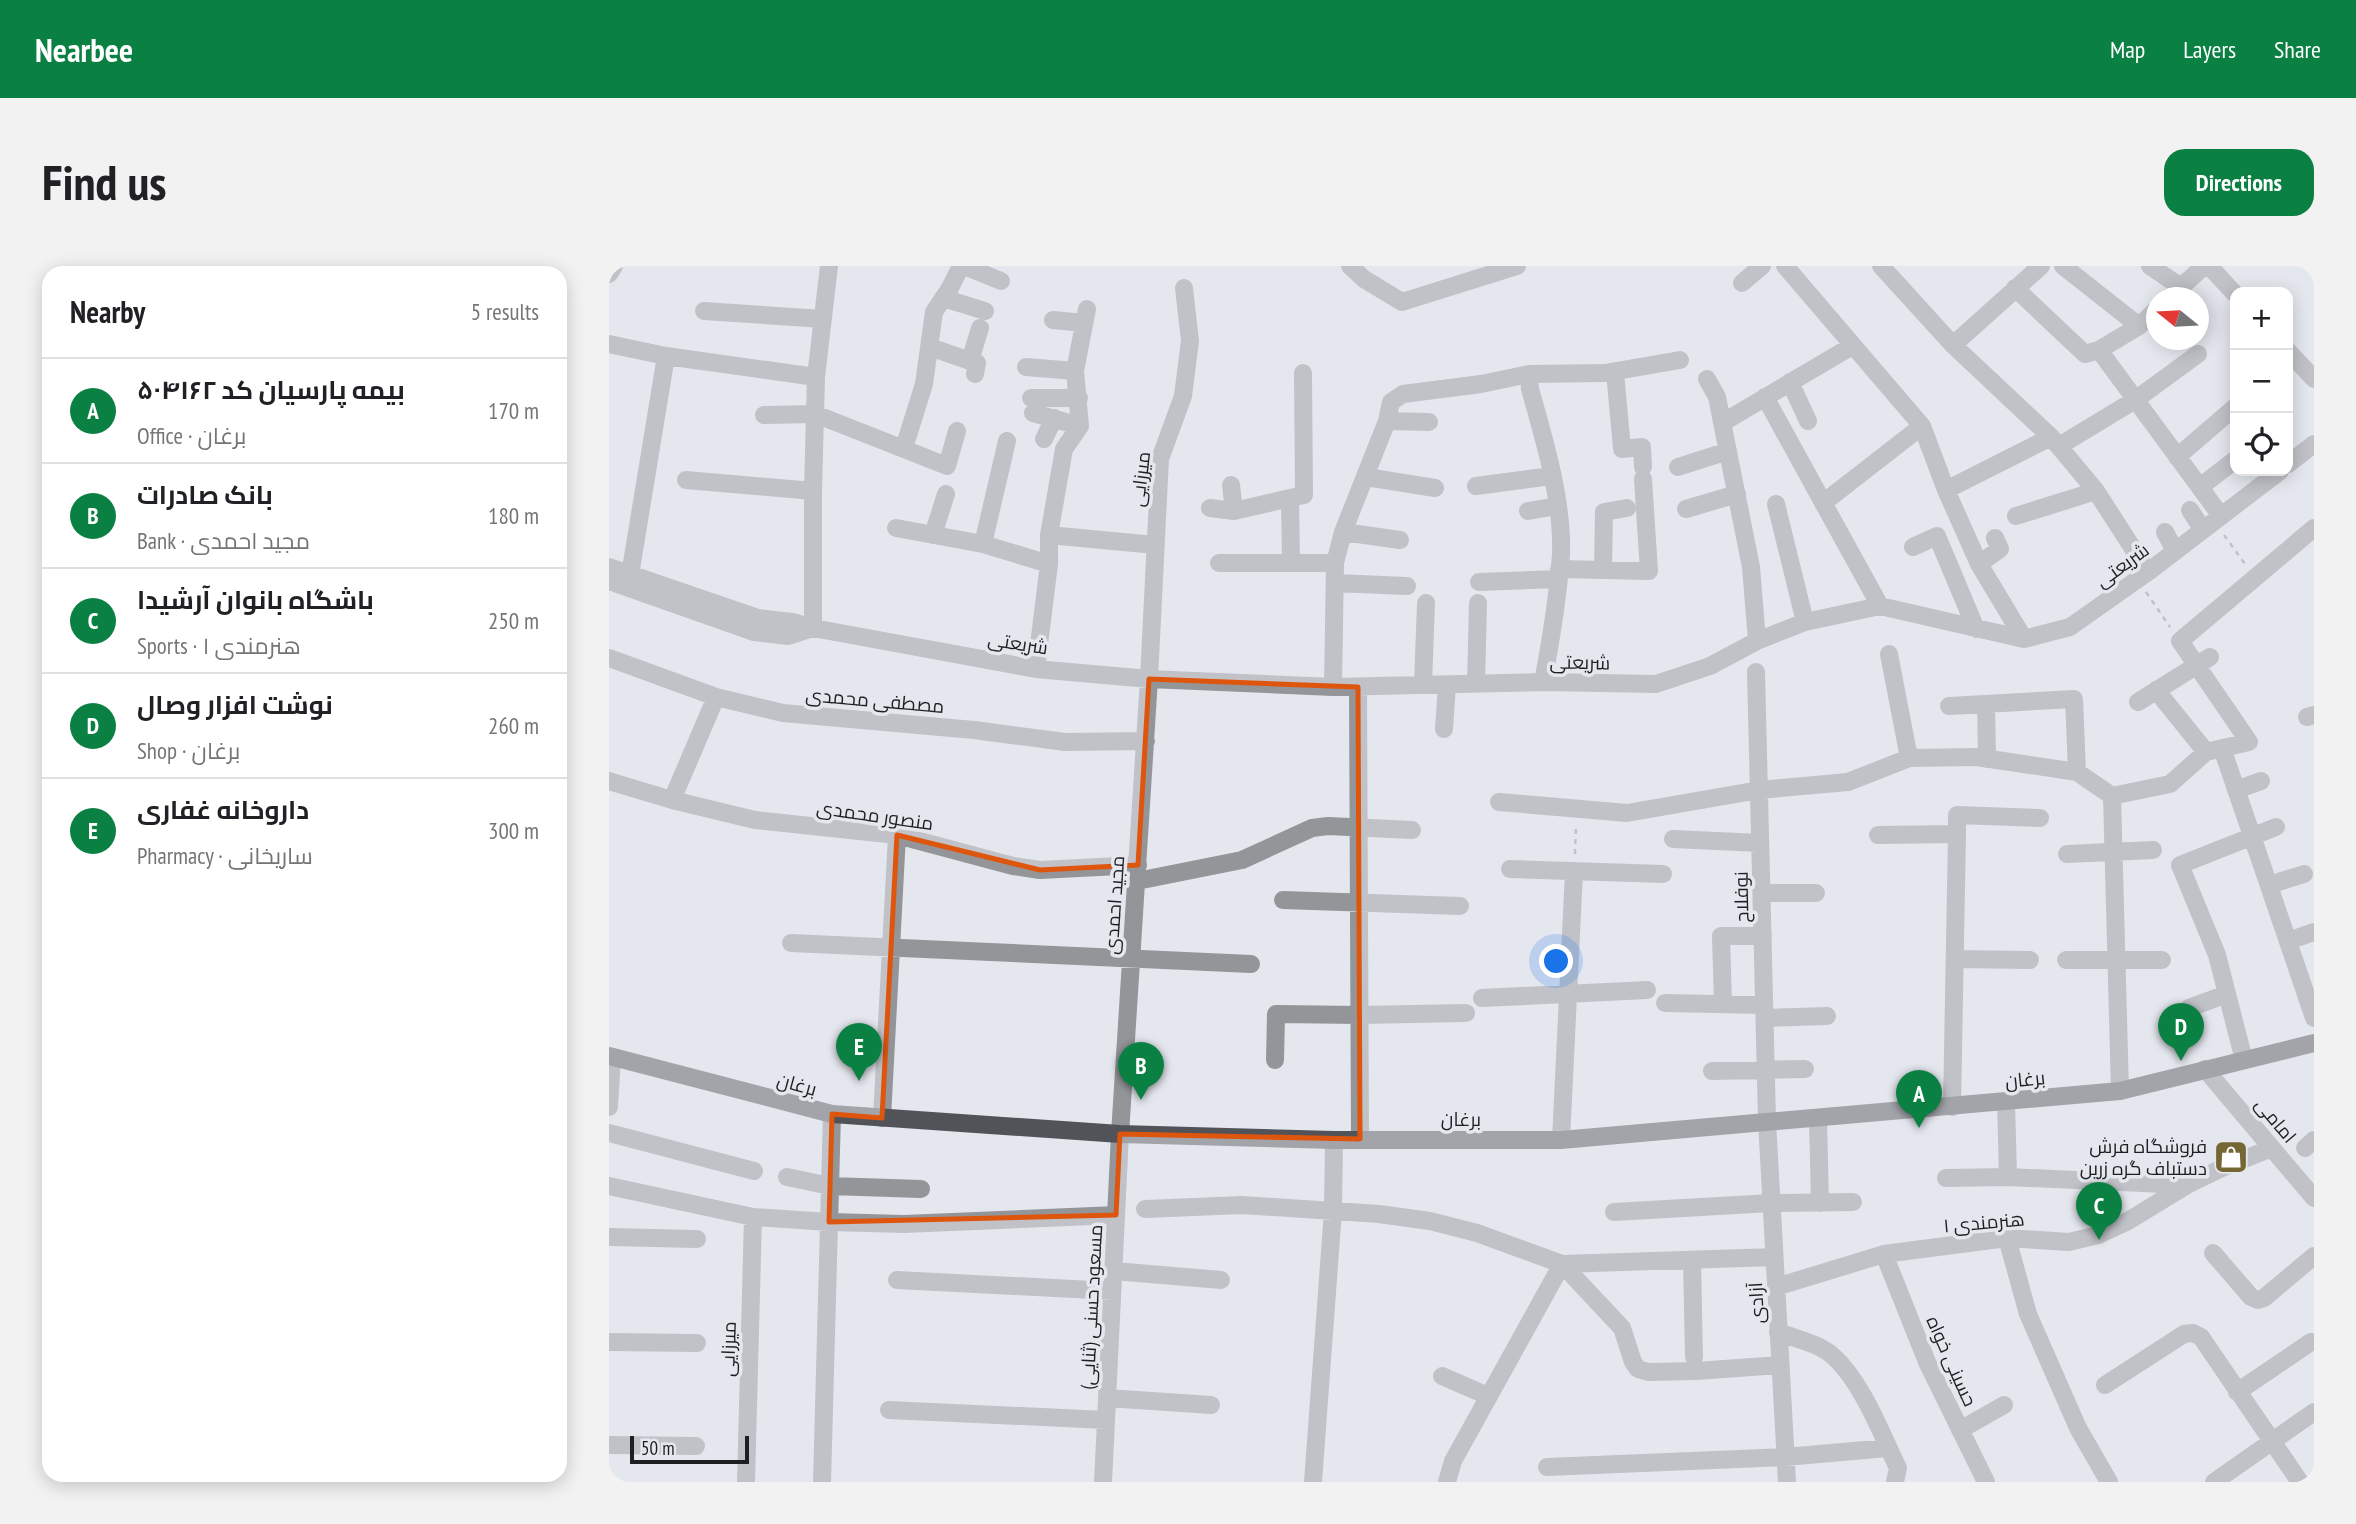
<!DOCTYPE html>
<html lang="en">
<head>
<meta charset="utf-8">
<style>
	body { margin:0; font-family:"PT Sans Narrow",Cairo,sans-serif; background:#f2f2f2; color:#202124 }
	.controls { position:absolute; right:21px; top:21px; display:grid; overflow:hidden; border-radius:14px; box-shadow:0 4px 18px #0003 }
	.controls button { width:63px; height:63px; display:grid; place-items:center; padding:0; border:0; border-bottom:2px solid #e0e0e0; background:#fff; color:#202124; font:35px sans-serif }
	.compass { position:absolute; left:1537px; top:21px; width:63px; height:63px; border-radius:50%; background:#fff; box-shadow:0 4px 18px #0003; rotate:288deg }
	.scale { position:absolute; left:21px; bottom:18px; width:119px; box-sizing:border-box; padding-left:7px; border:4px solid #1e1f22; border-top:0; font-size:19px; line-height:24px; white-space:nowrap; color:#1e1f22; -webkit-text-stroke:5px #e5e7ef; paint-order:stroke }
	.you { position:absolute; left:948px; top:696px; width:24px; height:24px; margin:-18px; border:5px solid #fff; border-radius:50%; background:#1a73e8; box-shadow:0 0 0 10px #1a73e833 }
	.badge { display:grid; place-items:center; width:46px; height:46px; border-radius:50%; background:#0b8043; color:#fff; font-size:23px; font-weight:700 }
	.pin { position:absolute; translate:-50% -58px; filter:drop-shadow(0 2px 4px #0008) }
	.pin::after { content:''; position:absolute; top:37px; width:24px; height:21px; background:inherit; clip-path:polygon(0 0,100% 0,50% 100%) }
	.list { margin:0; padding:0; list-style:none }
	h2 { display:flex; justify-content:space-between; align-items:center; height:91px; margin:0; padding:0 28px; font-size:30px }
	h2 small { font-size:23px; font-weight:400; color:#757577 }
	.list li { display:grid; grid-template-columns:46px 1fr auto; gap:21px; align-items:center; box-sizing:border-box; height:105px; padding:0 28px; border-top:2px solid #e0e0e0 }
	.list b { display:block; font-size:26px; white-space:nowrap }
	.list p { margin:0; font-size:23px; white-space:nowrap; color:#757577 }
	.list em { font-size:23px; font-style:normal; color:#757577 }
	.icon { flex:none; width:38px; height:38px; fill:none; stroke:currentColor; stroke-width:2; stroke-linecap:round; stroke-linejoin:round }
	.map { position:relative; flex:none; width:1705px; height:1216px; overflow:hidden; border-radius:21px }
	header { display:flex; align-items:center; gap:42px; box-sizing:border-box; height:98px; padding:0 35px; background:#0b8043; color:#fff }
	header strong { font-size:33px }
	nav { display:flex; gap:38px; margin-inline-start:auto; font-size:24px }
	.intro { display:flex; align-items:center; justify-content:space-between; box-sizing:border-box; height:168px; padding:0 42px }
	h1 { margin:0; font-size:49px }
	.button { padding:18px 32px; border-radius:21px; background:#0b8043; color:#fff; font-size:24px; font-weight:700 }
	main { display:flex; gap:42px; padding:0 42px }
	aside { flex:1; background:#fff; border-radius:21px; box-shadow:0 4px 18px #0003 }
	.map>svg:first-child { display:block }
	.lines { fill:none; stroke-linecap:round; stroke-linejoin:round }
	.path { stroke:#94969c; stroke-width:2.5; stroke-dasharray:5 5; stroke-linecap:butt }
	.minor { stroke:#949599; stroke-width:18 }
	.major { stroke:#515358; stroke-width:18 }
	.marked { fill:none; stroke:#de560d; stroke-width:5; stroke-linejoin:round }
	.labels { text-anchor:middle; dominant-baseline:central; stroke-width:7; stroke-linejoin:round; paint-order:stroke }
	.street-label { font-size:19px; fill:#1e1f22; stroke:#e5e7ef }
	.poi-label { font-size:19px; fill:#1e1f22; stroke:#e5e7ef; text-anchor:end }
</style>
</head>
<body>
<header>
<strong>Nearbee</strong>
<nav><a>Map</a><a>Layers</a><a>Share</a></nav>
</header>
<div class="intro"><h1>Find us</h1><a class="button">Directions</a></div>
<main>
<aside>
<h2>Nearby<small>5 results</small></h2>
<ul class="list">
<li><span class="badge">A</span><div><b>بیمه پارسیان کد ۵۰۴۱۶۲</b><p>Office · برغان</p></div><em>170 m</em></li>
<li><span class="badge">B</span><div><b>بانک صادرات</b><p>Bank · مجید احمدی</p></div><em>180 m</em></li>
<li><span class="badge">C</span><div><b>باشگاه بانوان آرشیدا</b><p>Sports · هنرمندی ۱</p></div><em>250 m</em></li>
<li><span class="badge">D</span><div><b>نوشت افزار وصال</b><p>Shop · برغان</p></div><em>260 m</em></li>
<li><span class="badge">E</span><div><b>داروخانه غفاری</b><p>Pharmacy · ساریخانی</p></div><em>300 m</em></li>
</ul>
</aside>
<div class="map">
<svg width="1705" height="1216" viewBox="0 0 1705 1216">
	<rect width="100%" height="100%" fill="#e5e7ef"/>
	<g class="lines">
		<path class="path" d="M1615 269 1636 298
			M1537 326 1561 361
			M966 588 967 560"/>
		<path class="minor" d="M355 0 392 15
			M741 0 755 13 793 36 908 0
			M1176 0 1313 160 1337 224 1370 298 1415 373
			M1272 0 1344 79 1442 171 1487 225 1539 306
			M1454 0 1530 60
			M1541 0 1572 21
			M1600 0 1626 28
			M0 8 5 0
			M1133 17 1153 0
			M1406 22 1476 88 1490 84 1612 250
			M334 32 376 45
			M1560 32 1595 0
			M95 45 214 53
			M444 54 475 57
			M0 78 57 90 207 111
			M1344 79 1432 0
			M321 81 361 95
			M1490 84 1530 60 1548 43
			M1679 85 1705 113
			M417 101 466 105
			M1006 106 1013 183 1033 181 1034 201
			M366 108 368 97 361 95 371 62
			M920 108 921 123C935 173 954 235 952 288 949 331 942 374 934 416
			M1098 113 1108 131 1142 301 1148 375
			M1181 116 1199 155
			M1156 131 1271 340
			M422 132H470
			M424 147 471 160
			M155 149 206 148 338 200 348 165
			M778 155 820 156
			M1113 157 1243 80
			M435 173 445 152
			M1450 180 1526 134 1589 88
			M295 182 315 118 325 46 341 22 352 0
			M1568 191 1626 141
			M1679 198 1705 178
			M1069 201 1119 185
			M757 211 826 222
			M77 214 204 225
			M622 219 625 245
			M867 220 942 210
			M1591 221 1626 194
			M1337 224 1442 171
			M1214 237 1313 160
			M1167 238 1196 356
			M601 242 625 245 681 232
			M1077 243 1128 228
			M1581 244 1594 264
			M919 245 948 240
			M1407 250 1487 225
			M287 262 374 278 440 298
			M734 266 791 274
			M1556 266 1566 285
			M324 269 337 228
			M440 269 546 279
			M374 278 398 175
			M1304 281 1328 270 1367 363
			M682 296 681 232 695 229 694 107
			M610 297H726
			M1370 298 1391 283 1386 272
			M0 301 149 352 183 356 204 362 427 403 540 413 724 421 934 416 1047 418 1101 400 1148 375 1196 356 1271 340 1415 373 1461 361 1539 306 1671 205
			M950 303 1040 305 1034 213
			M994 304 995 246 1018 242
			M21 309 57 90
			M0 315 145 366 179 370 204 362
			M870 316 949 313
			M727 317 798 320
			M204 362V225L207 111 220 0
			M1280 388 1300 492
			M0 392 107 431 174 447 365 464 456 476 537 475
			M427 403 440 298V269L455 183 471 160 466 105 478 43
			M1147 406 1158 855 1178 1216
			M867 418 869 337
			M814 419 817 337
			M724 421 726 297 734 266 778 155 782 136 794 128 872 118 920 108 996 107 1071 94
			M749 421 751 873
			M1547 424 1597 486
			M1529 436 1601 391
			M1377 438 1378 493
			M1340 440 1465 433 1468 506
			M1698 451 1705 449
			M835 463 838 419
			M1613 482 1705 752
			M0 515 63 534 146 554 288 569 404 600 431 604 529 599
			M1627 524 1652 515
			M1503 530 1511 825
			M63 534 107 431
			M890 536 1018 547 1150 524 1239 516 1300 492 1368 491 1468 506 1503 530 1561 518 1597 486 1640 476 1571 375 1705 262
			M1269 569 1348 568V549L1431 552
			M1064 573 1151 577
			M1458 588 1544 584
			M901 603 1054 608
			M528 615 633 594 703 562 719 560 803 564
			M1660 619 1695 608
			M1153 627H1207
			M674 634 851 640
			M1679 675 1705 666
			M182 677 642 698
			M1346 693 1421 694
			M1457 694H1553
			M873 732 1038 724
			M1056 737 1155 739
			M1114 737 1112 670H1154
			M1580 742 1618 728
			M1156 752 1218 750
			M666 794 667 748 751 749 857 747
			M1635 794 1608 689 1571 599 1667 561
			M1596 803 1705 932
			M1103 805 1196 803
			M1397 836 1399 911
			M0 841 3 791
			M1343 841 1348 568
			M273 852 288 569
			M1209 853 1211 937
			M0 867 145 905
			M952 874 965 606
			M1696 882 1705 874
			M178 911 221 920 312 923
			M1337 912 1399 911 1578 919
			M0 920 144 951 220 956 295 958 507 949
			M536 943 633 939 770 948 821 955 868 967 953 998 1165 991
			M1005 946 1162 937 1244 936
			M0 971 88 973
			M1398 972 1419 1048 1469 1162 1500 1216
			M1604 987 1642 1031 1649 1034 1655 1032 1705 990
			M1275 988 1318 1096 1377 1216
			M1083 994 1085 1091
			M953 998 1013 1062 1024 1096 1029 1103 1039 1106 1087 1105 1171 1099
			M505 1005 612 1014
			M288 1014 503 1025
			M1167 1021 1275 988 1398 972 1460 976 1489 969 1519 955 1578 919 1613 902 1663 882
			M1169 1066C1187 1073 1209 1077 1224 1090 1253 1116 1272 1167 1289 1202L1286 1216
			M0 1076 88 1077
			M833 1110 879 1130
			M1496 1119 1575 1068 1584 1067 1592 1071 1691 1216
			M1628 1126 1702 1076
			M498 1132 602 1139
			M280 1144 497 1154
			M1351 1164 1395 1139
			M0 1179 87 1180
			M938 1201 1176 1191 1279 1182
			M137 1216 144 951
			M213 1216 223 848
			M494 1216 511 868 540 413 551 193 574 130 581 75 575 22
			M704 1216 724 945 725 874
			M838 1216 844 1195 953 998
			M1605 1216 1705 1146"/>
		<path class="major" d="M0 790 223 848 511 868 725 874H952L1511 825 1705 777"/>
	</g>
	<path d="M0 0H1705V1216H0ZM540 413 749 421 751 873 511 868 507 949 220 956 223 848 273 852 288 569 431 604 529 599Z" fill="#e5e7ef" fill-opacity=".55" fill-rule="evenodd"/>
	<path class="marked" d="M540 413 749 421 751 873 511 868 507 949 220 956 223 848 273 852 288 569 431 604 529 599Z"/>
	<defs>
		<g id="shop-square" transform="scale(1.75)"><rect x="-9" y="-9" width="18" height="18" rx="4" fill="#756634" stroke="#e5e7ef"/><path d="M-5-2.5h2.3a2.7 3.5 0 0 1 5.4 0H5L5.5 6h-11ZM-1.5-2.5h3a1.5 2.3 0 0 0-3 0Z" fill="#fff"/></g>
	</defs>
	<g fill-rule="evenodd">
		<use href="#shop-square" x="1622" y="891"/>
	</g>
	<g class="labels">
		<g class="street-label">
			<text transform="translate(531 213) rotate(-83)">میرزایی</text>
			<text transform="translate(1513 299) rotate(-36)">شریعتی</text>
			<text transform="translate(409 377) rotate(9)">شریعتی</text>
			<text transform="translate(971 396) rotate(1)">شریعتی</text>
			<text transform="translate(266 434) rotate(5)">مصطفی محمدی</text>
			<text transform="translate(266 549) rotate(8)">منصور محمدی</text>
			<text transform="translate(1132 631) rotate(-91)">نوفلاح</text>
			<text transform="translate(505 639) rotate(-86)">مجید احمدی</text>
			<text transform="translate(1416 813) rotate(-6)">برغان</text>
			<text transform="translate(188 818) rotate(15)">برغان</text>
			<text x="852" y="853">برغان</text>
			<text transform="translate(1667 854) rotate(50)">امامی</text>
			<text transform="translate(1375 956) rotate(-5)">هنرمندی ۱</text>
			<text transform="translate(1147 1037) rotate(-93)">آزادی</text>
			<text transform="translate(482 1041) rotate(-87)">مسعود حسنی (ثنایی)</text>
			<text transform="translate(119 1083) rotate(-88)">میرزایی</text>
			<text transform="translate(1343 1095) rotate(66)">حسینی خواه</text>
		</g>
		<g class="poi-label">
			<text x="1598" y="880">فروشگاه فرش<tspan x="1598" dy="22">دستباف گره زرین</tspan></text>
		</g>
	</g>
</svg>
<div class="controls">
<button>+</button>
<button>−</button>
<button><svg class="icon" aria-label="locate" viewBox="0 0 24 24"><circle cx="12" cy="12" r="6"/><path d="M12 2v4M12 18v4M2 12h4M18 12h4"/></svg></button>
</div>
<svg class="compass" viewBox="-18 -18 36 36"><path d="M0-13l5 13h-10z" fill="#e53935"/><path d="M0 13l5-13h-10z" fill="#757577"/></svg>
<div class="scale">50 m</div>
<div class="you"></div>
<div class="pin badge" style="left:1310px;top:862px">A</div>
<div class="pin badge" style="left:532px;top:834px">B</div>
<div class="pin badge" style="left:1490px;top:974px">C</div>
<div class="pin badge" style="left:1572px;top:795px">D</div>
<div class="pin badge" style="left:250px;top:815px">E</div>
</div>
</main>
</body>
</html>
